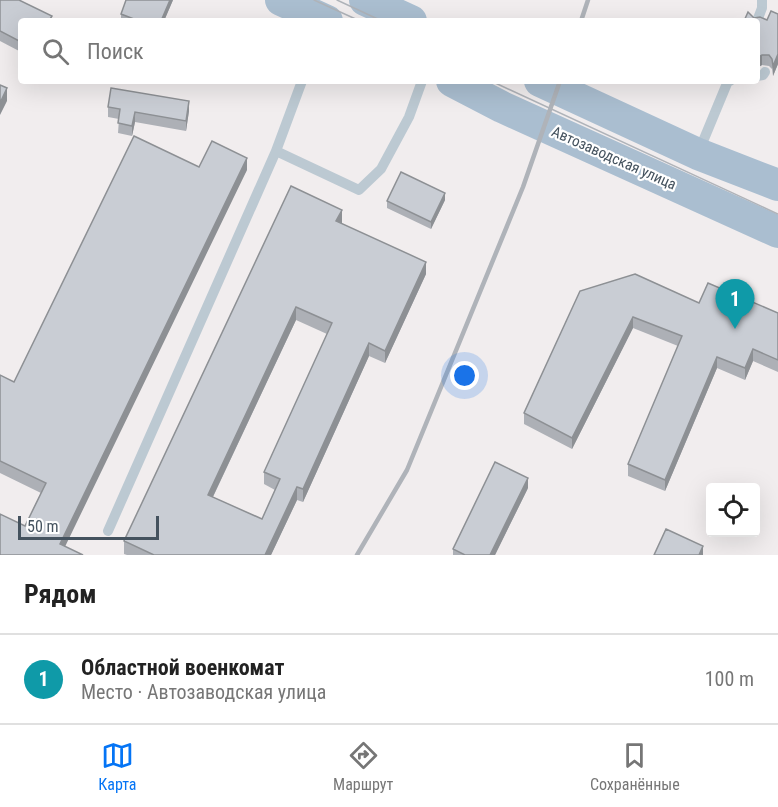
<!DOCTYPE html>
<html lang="ru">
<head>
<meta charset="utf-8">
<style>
	body { margin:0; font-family:"Roboto Condensed",sans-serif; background:#f2f2f2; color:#222 }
	.controls { position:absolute; right:18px; bottom:18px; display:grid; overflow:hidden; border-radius:6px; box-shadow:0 6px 24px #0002 }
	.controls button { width:54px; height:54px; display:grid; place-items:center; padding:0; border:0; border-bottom:2px solid #e0e0e0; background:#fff; color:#222; font:30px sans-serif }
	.scale { position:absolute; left:18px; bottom:15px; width:141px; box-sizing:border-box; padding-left:6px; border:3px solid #44525e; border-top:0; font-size:16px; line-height:21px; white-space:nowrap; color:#44525e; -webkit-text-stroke:4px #fff; paint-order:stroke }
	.you { position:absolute; left:465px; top:376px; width:21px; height:21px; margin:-15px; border:4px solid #fff; border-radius:50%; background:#1a73e8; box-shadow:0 0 0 9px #1a73e833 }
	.badge { display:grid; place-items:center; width:39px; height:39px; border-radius:50%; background:#0474f5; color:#fff; font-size:20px; font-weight:700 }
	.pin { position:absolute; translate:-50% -50px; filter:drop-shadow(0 2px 3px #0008) }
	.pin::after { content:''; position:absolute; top:32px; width:21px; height:18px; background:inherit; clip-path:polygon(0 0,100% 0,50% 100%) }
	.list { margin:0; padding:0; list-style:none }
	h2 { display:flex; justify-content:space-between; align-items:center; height:78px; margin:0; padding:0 24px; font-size:26px }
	h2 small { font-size:20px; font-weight:400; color:#767676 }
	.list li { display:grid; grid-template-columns:39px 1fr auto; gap:18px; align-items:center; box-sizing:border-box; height:90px; padding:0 24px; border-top:2px solid #e0e0e0 }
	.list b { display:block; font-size:22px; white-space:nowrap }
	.list p { margin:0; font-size:20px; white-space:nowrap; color:#767676 }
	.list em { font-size:20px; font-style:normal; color:#767676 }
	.icon { flex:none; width:33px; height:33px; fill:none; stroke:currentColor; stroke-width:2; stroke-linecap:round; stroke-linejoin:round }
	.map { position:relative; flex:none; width:778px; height:555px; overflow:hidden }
	.search { position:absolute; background:#fff; box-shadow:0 6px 24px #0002; left:18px; right:18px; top:18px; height:66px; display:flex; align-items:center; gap:15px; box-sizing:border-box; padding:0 21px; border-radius:6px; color:#767676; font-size:22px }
	.sheet { height:168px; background:#fff }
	nav { display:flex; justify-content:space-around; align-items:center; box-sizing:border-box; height:84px; border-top:2px solid #e0e0e0; background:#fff; font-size:16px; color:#767676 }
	nav a { display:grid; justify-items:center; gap:3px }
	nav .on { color:#0474f5 }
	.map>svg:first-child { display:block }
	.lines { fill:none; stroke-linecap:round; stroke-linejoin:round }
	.lane { stroke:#bcc9d2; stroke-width:10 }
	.primary { stroke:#aabed0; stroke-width:32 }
	.tram { stroke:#afb3b9; stroke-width:1.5 }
	.rail { stroke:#afb3b9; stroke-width:4.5 }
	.wall { fill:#adb0b6; fill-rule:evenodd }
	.shaded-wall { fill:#8d9094 }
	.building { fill:#c9cdd4; stroke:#8d9094; stroke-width:1.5; fill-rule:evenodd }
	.labels { text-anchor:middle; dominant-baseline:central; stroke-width:4.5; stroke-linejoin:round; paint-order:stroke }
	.street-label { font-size:15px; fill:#44525e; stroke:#fff }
</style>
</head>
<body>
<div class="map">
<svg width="778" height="555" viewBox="0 0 778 555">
	<rect width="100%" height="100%" fill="#f1edee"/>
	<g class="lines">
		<path class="lane" d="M757 21 762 8V0
			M757 76 763 75 765 72
			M302 81 276 151 359 190 381 169 409 117 422 81
			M699 151 728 81H730
			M108 531 276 151"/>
		<path class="primary" d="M281 0 327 21
			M365 0 411 21
			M452 81 502 107 778 232
			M540 81 698 154 778 185"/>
		<path class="tram" d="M314 0 360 21
			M337 0 382 21
			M491 81 778 214"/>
		<path class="rail" d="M581 21 588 0
			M357 555 407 470 523 187 560 81"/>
	</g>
	<path class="wall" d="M0 0 52 21H21V52L0 41Z
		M173 0 164 21 121 20V14Z
		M778 14V64L773 76 772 69 769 66 762 65 757 68V21L754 18 767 20Z
		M108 107 189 111 186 131 135 122 132 136 118 133 119 119 108 117Z
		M247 170 25 526 41 493 0 473V375L14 382Z
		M445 200 431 229 387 208V201Z
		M341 223 426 274 385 363 369 356 303 502 297 500 271 555H127L124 554V541ZM296 320 327 334 264 472V484L275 490 262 519 213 497Z
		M580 291 699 303 778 313V372L753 361 745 380 717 368 665 491 628 476V464L678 346 633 328 572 449 524 424V413Z
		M528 488 495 555H453V549Z"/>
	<path class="shaded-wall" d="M170 0H173L164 21H161Z
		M778 54V64L773 76V66Z
		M762 55V65L757 68V58Z
		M7 88V101L0 115V103Z
		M189 101V111L186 131V121Z
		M135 112V122L132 136V126Z
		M247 158V170L61 555 60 544Z
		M445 193V200L431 229V222Z
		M342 210V223L336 234V221Z
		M426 262V274L385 363V351Z
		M296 307V320L208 507V495Z
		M633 317V328L572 449V438Z
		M369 343V356L303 502V489Z
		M753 349V361L745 380V368Z
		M717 357V368L665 491V480Z
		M528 478V488L495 555H490Z
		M297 487V500L271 555H265Z
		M703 546V555H699Z"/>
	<path class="building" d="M0 0H19L52 16 49 21H21V42L0 31Z
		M126 0H170L161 21H139L121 14Z
		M771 11 778 14V54L773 66 772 59 769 55H762L757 58V21H744L748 12 754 18 760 17 767 20Z
		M0 85 7 88 0 103Z
		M111 88 189 101 186 121 135 112 132 126 118 123 120 109 108 107Z
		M134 136 199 167 212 141 247 158 60 544 83 555H0V514L25 526 46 483 0 461V375L14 382Z
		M401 172 445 193 431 222 387 201Z
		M291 186 342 210 336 221 426 262 385 351 369 343 303 489 297 487 265 555H154L124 541ZM296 307 332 323 264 472 280 479 262 519 208 495Z
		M635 274 699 303 708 283 778 313V360L753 349 745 368 717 357 665 480 628 464 682 336 633 317 572 438 524 413 580 291Z
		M495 462 528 478 490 555H465L453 549Z
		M666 529 703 546 699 555H654Z"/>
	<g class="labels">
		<g class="street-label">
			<text transform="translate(614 158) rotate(24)">Автозаводская улица</text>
		</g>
	</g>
</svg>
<div class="controls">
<button><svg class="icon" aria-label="locate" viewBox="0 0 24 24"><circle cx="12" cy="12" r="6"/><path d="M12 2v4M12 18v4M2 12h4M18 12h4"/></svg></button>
</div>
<div class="scale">50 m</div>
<div class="you"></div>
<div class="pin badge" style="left:735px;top:329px;background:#0f9aa8">1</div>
<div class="search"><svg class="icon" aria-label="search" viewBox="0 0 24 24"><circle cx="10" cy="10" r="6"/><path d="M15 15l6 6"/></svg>Поиск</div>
</div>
<section class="sheet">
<h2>Рядом<small></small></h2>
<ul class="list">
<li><span class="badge" style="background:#0f9aa8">1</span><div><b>Областной военкомат</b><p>Место · Автозаводская улица</p></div><em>100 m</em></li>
</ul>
</section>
<nav>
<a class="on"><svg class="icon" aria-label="map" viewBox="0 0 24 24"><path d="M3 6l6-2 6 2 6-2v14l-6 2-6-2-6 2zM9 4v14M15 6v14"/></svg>Карта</a>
<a><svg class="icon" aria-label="directions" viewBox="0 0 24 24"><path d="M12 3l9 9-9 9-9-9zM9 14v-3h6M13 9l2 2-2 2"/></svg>Маршрут</a>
<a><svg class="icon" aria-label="saved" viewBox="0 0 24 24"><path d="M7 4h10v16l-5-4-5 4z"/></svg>Сохранённые</a>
</nav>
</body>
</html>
